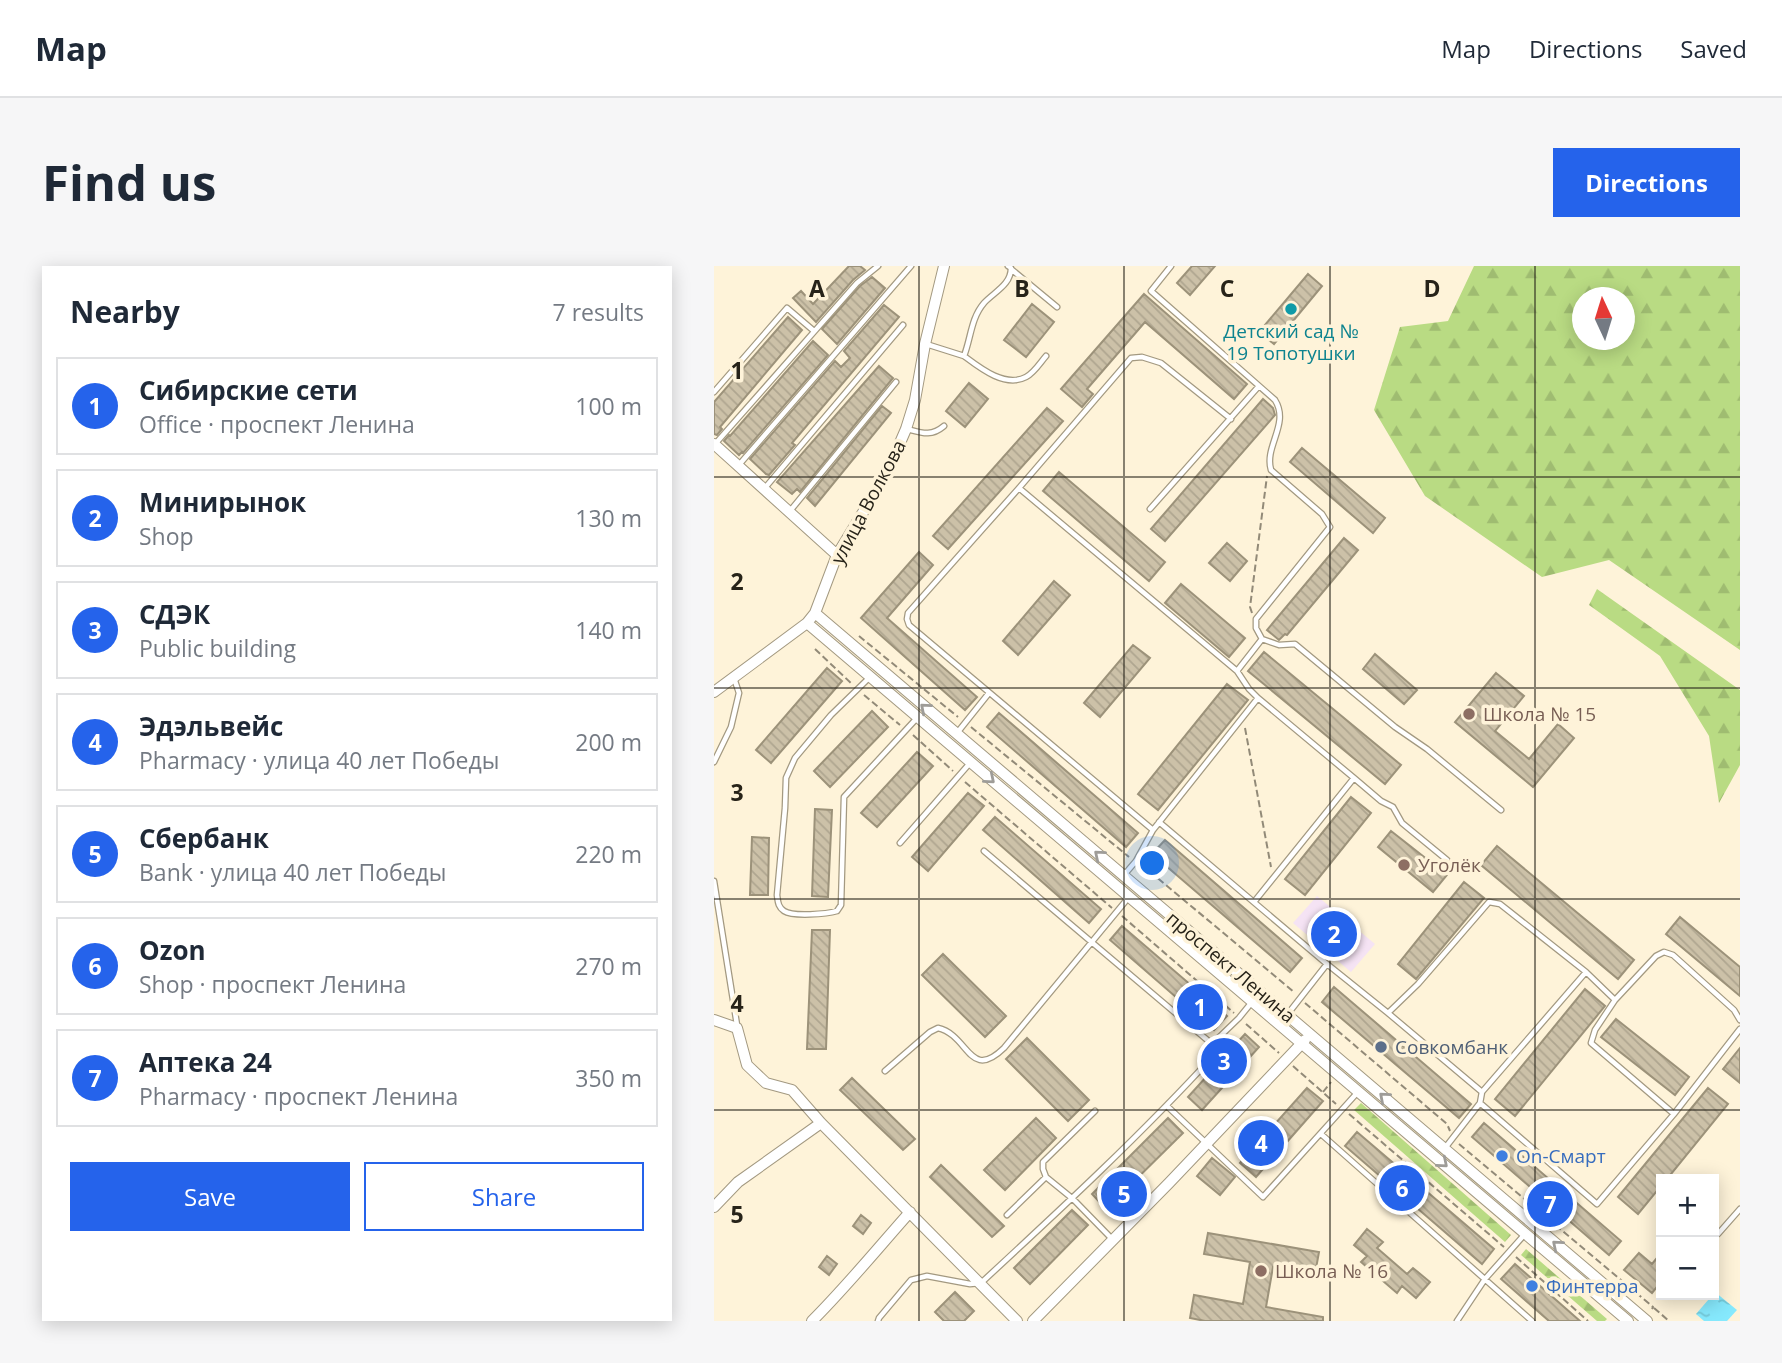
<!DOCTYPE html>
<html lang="en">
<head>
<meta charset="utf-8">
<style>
	body { margin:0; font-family:"Open Sans",sans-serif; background:#f6f6f7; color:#1f2937 }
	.controls { position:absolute; right:21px; bottom:21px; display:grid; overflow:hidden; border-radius:0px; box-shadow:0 4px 18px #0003 }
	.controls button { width:63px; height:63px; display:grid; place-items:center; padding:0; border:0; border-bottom:2px solid #e0e1e3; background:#fff; color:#1f2937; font:35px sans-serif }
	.compass { position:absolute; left:858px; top:21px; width:63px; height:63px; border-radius:50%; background:#fff; box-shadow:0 4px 18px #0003; rotate:356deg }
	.you { position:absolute; left:439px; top:598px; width:24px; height:24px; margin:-18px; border:5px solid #fff; border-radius:50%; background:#1a73e8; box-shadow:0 0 0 10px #1a73e833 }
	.badge { display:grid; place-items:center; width:46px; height:46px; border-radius:50%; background:#2563eb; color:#fff; font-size:23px; font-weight:700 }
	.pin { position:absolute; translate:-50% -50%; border:4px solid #fff; box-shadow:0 2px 7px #0006 }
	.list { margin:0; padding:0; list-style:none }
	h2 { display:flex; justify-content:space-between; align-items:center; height:91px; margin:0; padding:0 28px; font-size:30px }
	h2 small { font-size:23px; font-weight:400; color:#747a83 }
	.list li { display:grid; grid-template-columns:46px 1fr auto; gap:21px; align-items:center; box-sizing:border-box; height:98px; margin:0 14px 14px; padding:0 14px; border:2px solid #e0e1e3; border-radius:0px }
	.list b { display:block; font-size:26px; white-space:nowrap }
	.list p { margin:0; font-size:23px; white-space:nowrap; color:#747a83 }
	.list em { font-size:23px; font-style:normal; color:#747a83 }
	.actions { display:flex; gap:14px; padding:21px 28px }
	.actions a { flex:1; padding:16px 0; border:2px solid #2563eb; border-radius:0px; text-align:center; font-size:24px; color:#2563eb }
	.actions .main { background:#2563eb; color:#fff }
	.map { position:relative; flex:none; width:1026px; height:1055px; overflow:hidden; border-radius:0px }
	header { display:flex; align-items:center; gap:42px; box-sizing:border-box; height:98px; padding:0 35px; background:#fff; border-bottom:2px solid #e0e1e3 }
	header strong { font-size:33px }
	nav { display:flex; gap:38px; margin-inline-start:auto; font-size:24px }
	.intro { display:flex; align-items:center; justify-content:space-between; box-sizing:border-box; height:168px; padding:0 42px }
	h1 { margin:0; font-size:49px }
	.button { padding:18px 32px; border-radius:0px; background:#2563eb; color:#fff; font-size:24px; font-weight:700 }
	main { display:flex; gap:42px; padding:0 42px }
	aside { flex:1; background:#fff; border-radius:0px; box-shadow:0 4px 18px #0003 }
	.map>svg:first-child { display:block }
	.commercial { fill:#f5e3f4 }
	.forest { fill:url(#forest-firs); fill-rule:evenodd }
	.water { fill:url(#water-ripples) }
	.building { fill:url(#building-back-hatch); stroke:#9c927a; stroke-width:2 }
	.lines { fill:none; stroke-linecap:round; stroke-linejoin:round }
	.lane-casing { stroke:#a39981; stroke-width:7 }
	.street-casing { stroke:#a39981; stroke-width:12 }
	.path { stroke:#928a78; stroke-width:2; stroke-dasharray:7 3.5; stroke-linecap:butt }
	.lane { stroke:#fff; stroke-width:4.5 }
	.street { stroke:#fff; stroke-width:10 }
	.oneway { stroke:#9e9c98 }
	.grid { fill:none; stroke:#272319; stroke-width:2; stroke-opacity:0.55 }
	.culture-dot { fill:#0f9aa8; stroke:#fef3d9; stroke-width:2.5 }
	.education-dot { fill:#8d6e63; stroke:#fef3d9; stroke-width:2.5 }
	.service-dot { fill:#5c6f8a; stroke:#fef3d9; stroke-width:2.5 }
	.shop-dot { fill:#3f7fe0; stroke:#fef3d9; stroke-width:2.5 }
	.labels { text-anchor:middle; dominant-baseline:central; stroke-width:7; stroke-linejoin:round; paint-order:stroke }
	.culture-label { font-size:19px; fill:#0d838f; stroke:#fef3d9 }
	.street-label { font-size:19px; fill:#272319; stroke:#fef3d9 }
	.education-label { font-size:19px; fill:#785e54; stroke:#fef3d9; text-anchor:start }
	.service-label { font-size:19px; fill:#4e5e75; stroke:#fef3d9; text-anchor:start }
	.shop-label { font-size:19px; fill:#366cbe; stroke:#fef3d9; text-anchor:start }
	.grid-label { font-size:23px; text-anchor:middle; font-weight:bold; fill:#272319; stroke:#fef3d9; stroke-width:7; stroke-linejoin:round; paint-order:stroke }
</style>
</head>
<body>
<header>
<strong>Map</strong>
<nav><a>Map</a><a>Directions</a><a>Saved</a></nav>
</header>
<div class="intro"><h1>Find us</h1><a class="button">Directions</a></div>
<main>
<aside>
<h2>Nearby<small>7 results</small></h2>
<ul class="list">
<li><span class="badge">1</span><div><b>Сибирские сети</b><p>Office · проспект Ленина</p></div><em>100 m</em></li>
<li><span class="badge">2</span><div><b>Минирынок</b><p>Shop</p></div><em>130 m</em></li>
<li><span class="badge">3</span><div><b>СДЭК</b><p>Public building</p></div><em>140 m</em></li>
<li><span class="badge">4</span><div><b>Эдэльвейс</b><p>Pharmacy · улица 40 лет Победы</p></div><em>200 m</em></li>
<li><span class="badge">5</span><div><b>Сбербанк</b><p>Bank · улица 40 лет Победы</p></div><em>220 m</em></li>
<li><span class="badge">6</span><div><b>Ozon</b><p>Shop · проспект Ленина</p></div><em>270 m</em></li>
<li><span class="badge">7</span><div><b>Аптека 24</b><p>Pharmacy · проспект Ленина</p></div><em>350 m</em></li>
</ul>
<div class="actions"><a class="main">Save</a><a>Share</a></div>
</aside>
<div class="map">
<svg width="1026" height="1055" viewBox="0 0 1026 1055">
	<defs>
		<pattern id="forest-firs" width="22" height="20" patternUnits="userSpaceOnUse" patternTransform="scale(1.75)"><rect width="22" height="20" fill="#b9db83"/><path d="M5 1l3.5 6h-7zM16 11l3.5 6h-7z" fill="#9fbc71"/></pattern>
		<pattern id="water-ripples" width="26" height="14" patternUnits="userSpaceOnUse" patternTransform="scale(1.75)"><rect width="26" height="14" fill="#86e9fd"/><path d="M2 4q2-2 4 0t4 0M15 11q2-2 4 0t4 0" fill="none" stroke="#74c8d8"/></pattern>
		<pattern id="building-back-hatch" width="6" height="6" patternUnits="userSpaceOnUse" patternTransform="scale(1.75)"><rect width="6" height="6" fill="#ccc1a8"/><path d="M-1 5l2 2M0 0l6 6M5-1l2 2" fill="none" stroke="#afa690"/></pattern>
	</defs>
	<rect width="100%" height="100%" fill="#fef3d9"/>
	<path class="commercial" d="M603 630 661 678 637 706 579 657Z"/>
	<path class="forest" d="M760 0H1026V384L895 294 828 311 711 230 660 144 686 61 734 55ZM869 32H911V74H869Z
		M883 323 1026 424V499L1005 537 995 470 946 390 875 339Z
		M647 837 797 969 791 976 640 844Z
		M812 983 893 1053 891 1055H883L807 989Z"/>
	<path class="water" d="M1001 1026 1023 1044 1013 1055H990L982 1048Z"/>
	<path class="building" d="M135 0H146L151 4 139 14 102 56 79 32 87 25 99 38Z
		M478 0H501L476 29 463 17Z
		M594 8 608 20 560 78 545 66Z
		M158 11 171 22 123 78 108 63 146 20Z
		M430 28 533 118 520 133 431 56 373 123 379 128 368 141 347 123Z
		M318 38 340 56 312 91 290 74Z
		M170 39 185 51 78 177 81 179 55 209 52 208 36 193 121 95 127 101 136 92 130 85Z
		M74 51 88 64 6 161 8 163 3 169 0 168V136Z
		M99 75 114 89 29 187 28 186 25 189 10 175 15 169 16 170Z
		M165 100 179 112 86 226 83 223 78 228 63 216Z
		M255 117 274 133 251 161 232 145Z
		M549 133 559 142 561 149 451 275 437 263Z
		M168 140 177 147 101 240 93 232Z
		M333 142 349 155 234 283 219 270Z
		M588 182 671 252 659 267 576 196Z
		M345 206 451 296 435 315 329 225Z
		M630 272 644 284 573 369 571 368 565 374 553 364Z
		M513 277 533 295 516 315 495 297Z
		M205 286 219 299 173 352 263 431 251 444 147 352Z
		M340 315 356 329 304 389 289 375Z
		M467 318 531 372 515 391 451 337Z
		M419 379 436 392 386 451 370 437Z
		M550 386 687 499 671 518 534 405Z
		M661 388 703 424 690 438 649 403Z
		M113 402 128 415 57 497 42 484Z
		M782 407 810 430 781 465 815 493 844 458 860 472 819 521 741 456Z
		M513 418 534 434 444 544 424 528Z
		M158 445 174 461 116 521 100 505Z
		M285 447 424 567 412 581 273 461Z
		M203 486 219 500 163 561 147 547Z
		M254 527 270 540 214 605 198 591Z
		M637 531 657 547 591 629 571 613Z
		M101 543 118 544 114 631 98 630Z
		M281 551 387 643 375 657 269 564Z
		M677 565 733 609 719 626 664 581Z
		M38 571 55 572 54 629H36Z
		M451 574 588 692 576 706 438 588Z
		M783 580 920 694 904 713 767 599Z
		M750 616 770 632 702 713 684 698Z
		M966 651 1026 701V730L952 668Z
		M408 660 513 750 500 764 396 674Z
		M98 664H116L112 783H93Z
		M229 688 292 750 271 771 208 709Z
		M620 721 757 838 745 852 608 736Z
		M871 723 891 740 801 850 781 833Z
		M902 753 975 811 961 829 887 771Z
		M531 768 545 781 488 844 474 831Z
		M313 772 375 834 354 855 292 793Z
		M1026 782V817L1009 803Z
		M138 812 201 873 189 884 126 824Z
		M593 822 609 835 542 911 526 897Z
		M994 822 1014 838 953 913H947V920L924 948 904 931Z
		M322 852 342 872 291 924 270 904Z
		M454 852 469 867 392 943 378 928Z
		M770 857 907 975 895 989 758 871Z
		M643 866 780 983 768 998 631 880Z
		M498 892 521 911 506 929 483 910Z
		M227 899 290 960 278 971 216 911Z
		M358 944 374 959 316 1018 300 1002Z
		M147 949 157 957 149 968 139 960Z
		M653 963 669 976 663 982 693 1008 699 1002 716 1016 702 1032 688 1020 683 1027 647 996 653 990 640 979Z
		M494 967 605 986 601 1008 559 1001 552 1041 609 1051V1055H491L476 1052 480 1029 529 1038 536 996 490 988Z
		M925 987 938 998 947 987V1016L938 1027 910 1004Z
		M113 990 123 998 115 1009 105 1001Z
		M801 998 866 1055H835L787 1013Z
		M241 1026 260 1045 250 1055H230L221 1046Z"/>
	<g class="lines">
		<g class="lane-casing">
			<path id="lane" d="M457 0 437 25 561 134C576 158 550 180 557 204L608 248 616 261 542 353V362L548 373 523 405 535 423 544 432
				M297 3 343 41
				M212 78 250 90C257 72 257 52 270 37 280 26 297 19 297 2L294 0
				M250 90C266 102 291 122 312 111 320 107 326 97 332 90
				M0 126 73 42 100 65
				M193 163C208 167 217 171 230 160
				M2 177 143 17 164 0
				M24 200 197 0
				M305 222 523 405
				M50 223 189 59
				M436 243 545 120
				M76 245 182 116
				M548 373 565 379 581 378 681 461 713 483 787 544
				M155 412 117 449 81 492 72 512 71 542 63 629C64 636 64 641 70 645 79 651 113 648 123 645L127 639 130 531 203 452
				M243 467 275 427
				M0 496 17 461 25 427 20 412
				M640 512 667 535 679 541 688 557 733 594
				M445 556 613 698
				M439 564 195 359 193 353 194 347 305 222 417 92 428 91 447 97 517 153
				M186 577 256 497
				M270 585 498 778
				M410 609 422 595 439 564 544 432 640 512 540 636
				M0 615 23 759
				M872 706 901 734 942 690 950 686 959 689 1020 744 1026 754
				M674 747 704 718 775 636 786 638 872 706 768 826 766 837
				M573 749 613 698 674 747 768 826
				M171 805 216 766 224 762C255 769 255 816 290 782L415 631
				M453 840 549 931 643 827
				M381 845 329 896V903L332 911 359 933 399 974
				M960 848 1026 763
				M607 868 818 1055
				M731 882 766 837 883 938 960 848 877 777 881 764 901 734
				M293 949 332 911
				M1004 968 1026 943
				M164 1055 165 1052 197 1014 213 1010 256 1018 267 1017C347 943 427 869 501 788L498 778 525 752 538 736
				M743 1055 771 1013 811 968"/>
		</g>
		<g class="street-casing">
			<path id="street" d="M0 178 123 289
				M101 347 933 1055
				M93 357 914 1055
				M0 426 93 357 101 347 123 289 173 207 192 163 201 134 211 78 230 0
				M0 754 23 762 33 799 52 817 78 824 107 857 303 1055
				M0 941 24 916 107 857
				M98 1055C133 1020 164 982 196 946
				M319 1055 455 917 591 774"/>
		</g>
		<path class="path" d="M538 347 536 341 553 210
			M145 370 244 451
			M101 383 138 418
			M150 429 186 459
			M257 461 415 591
			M531 462 557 601
			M199 469 239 505
			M251 516 398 642
			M428 599 580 726
			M408 650 520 747
			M591 737 733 858 736 865
			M532 758 565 787
			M579 800 622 838
			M609 826 617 816
			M635 848 790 981
			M745 878 939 1041 938 1043
			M802 991 874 1055
			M940 1042 955 1055"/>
		<use href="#lane" class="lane"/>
		<use href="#street" class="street"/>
	</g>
	<defs><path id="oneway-chevron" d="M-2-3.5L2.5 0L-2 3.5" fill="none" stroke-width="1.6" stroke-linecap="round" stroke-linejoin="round" transform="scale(1.75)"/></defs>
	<g class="oneway">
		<use href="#oneway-chevron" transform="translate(211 442) rotate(-139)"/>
		<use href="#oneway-chevron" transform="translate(276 513) rotate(40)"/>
		<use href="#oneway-chevron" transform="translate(385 589) rotate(-140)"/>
		<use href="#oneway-chevron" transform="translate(670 831) rotate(-139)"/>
		<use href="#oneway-chevron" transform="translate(729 897) rotate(40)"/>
		<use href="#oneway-chevron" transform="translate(843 979) rotate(-140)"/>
	</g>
	<path class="grid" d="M205 0V1055M410 0V1055M616 0V1055M821 0V1055M0 211H1026M0 422H1026M0 633H1026M0 844H1026"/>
	<circle class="culture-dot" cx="577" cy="43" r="7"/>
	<g class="education-dot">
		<circle cx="755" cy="448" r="7"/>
		<circle cx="690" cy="599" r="7"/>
		<circle cx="547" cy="1005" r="7"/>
	</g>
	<circle class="service-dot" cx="667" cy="781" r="7"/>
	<g class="shop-dot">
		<circle cx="788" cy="890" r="7"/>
		<circle cx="818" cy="1020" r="7"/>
	</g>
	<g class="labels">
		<g class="culture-label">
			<text x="577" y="65">Детский сад №<tspan x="577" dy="22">19 Топотушки</tspan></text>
		</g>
		<g class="street-label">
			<text transform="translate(154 236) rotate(-62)">улица Волкова</text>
			<text transform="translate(517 701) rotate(40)">проспект Ленина</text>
		</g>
		<g class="education-label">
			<text x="769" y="448">Школа № 15</text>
			<text x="704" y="599">Уголёк</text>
			<text x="561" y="1005">Школа № 16</text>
		</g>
		<g class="service-label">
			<text x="681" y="781">Совкомбанк</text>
		</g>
		<g class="shop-label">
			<text x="802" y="890">On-Смарт</text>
			<text x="832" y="1020">Финтерра</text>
		</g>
	</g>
	<g class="grid-label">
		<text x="103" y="31">A</text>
		<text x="308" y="31">B</text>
		<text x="513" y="31">C</text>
		<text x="718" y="31">D</text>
		<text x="23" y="113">1</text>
		<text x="23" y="324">2</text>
		<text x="23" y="535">3</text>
		<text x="23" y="746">4</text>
		<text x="23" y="957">5</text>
	</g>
</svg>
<div class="controls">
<button>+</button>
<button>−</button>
</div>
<svg class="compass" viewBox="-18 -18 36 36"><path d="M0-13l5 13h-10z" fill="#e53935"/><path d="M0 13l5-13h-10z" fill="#747a83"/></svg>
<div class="you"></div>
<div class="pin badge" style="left:486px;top:741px">1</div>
<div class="pin badge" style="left:620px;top:668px">2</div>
<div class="pin badge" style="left:510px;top:795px">3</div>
<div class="pin badge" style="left:547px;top:877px">4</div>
<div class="pin badge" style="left:410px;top:928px">5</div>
<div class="pin badge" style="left:688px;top:922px">6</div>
<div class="pin badge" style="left:836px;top:938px">7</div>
</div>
</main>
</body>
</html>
